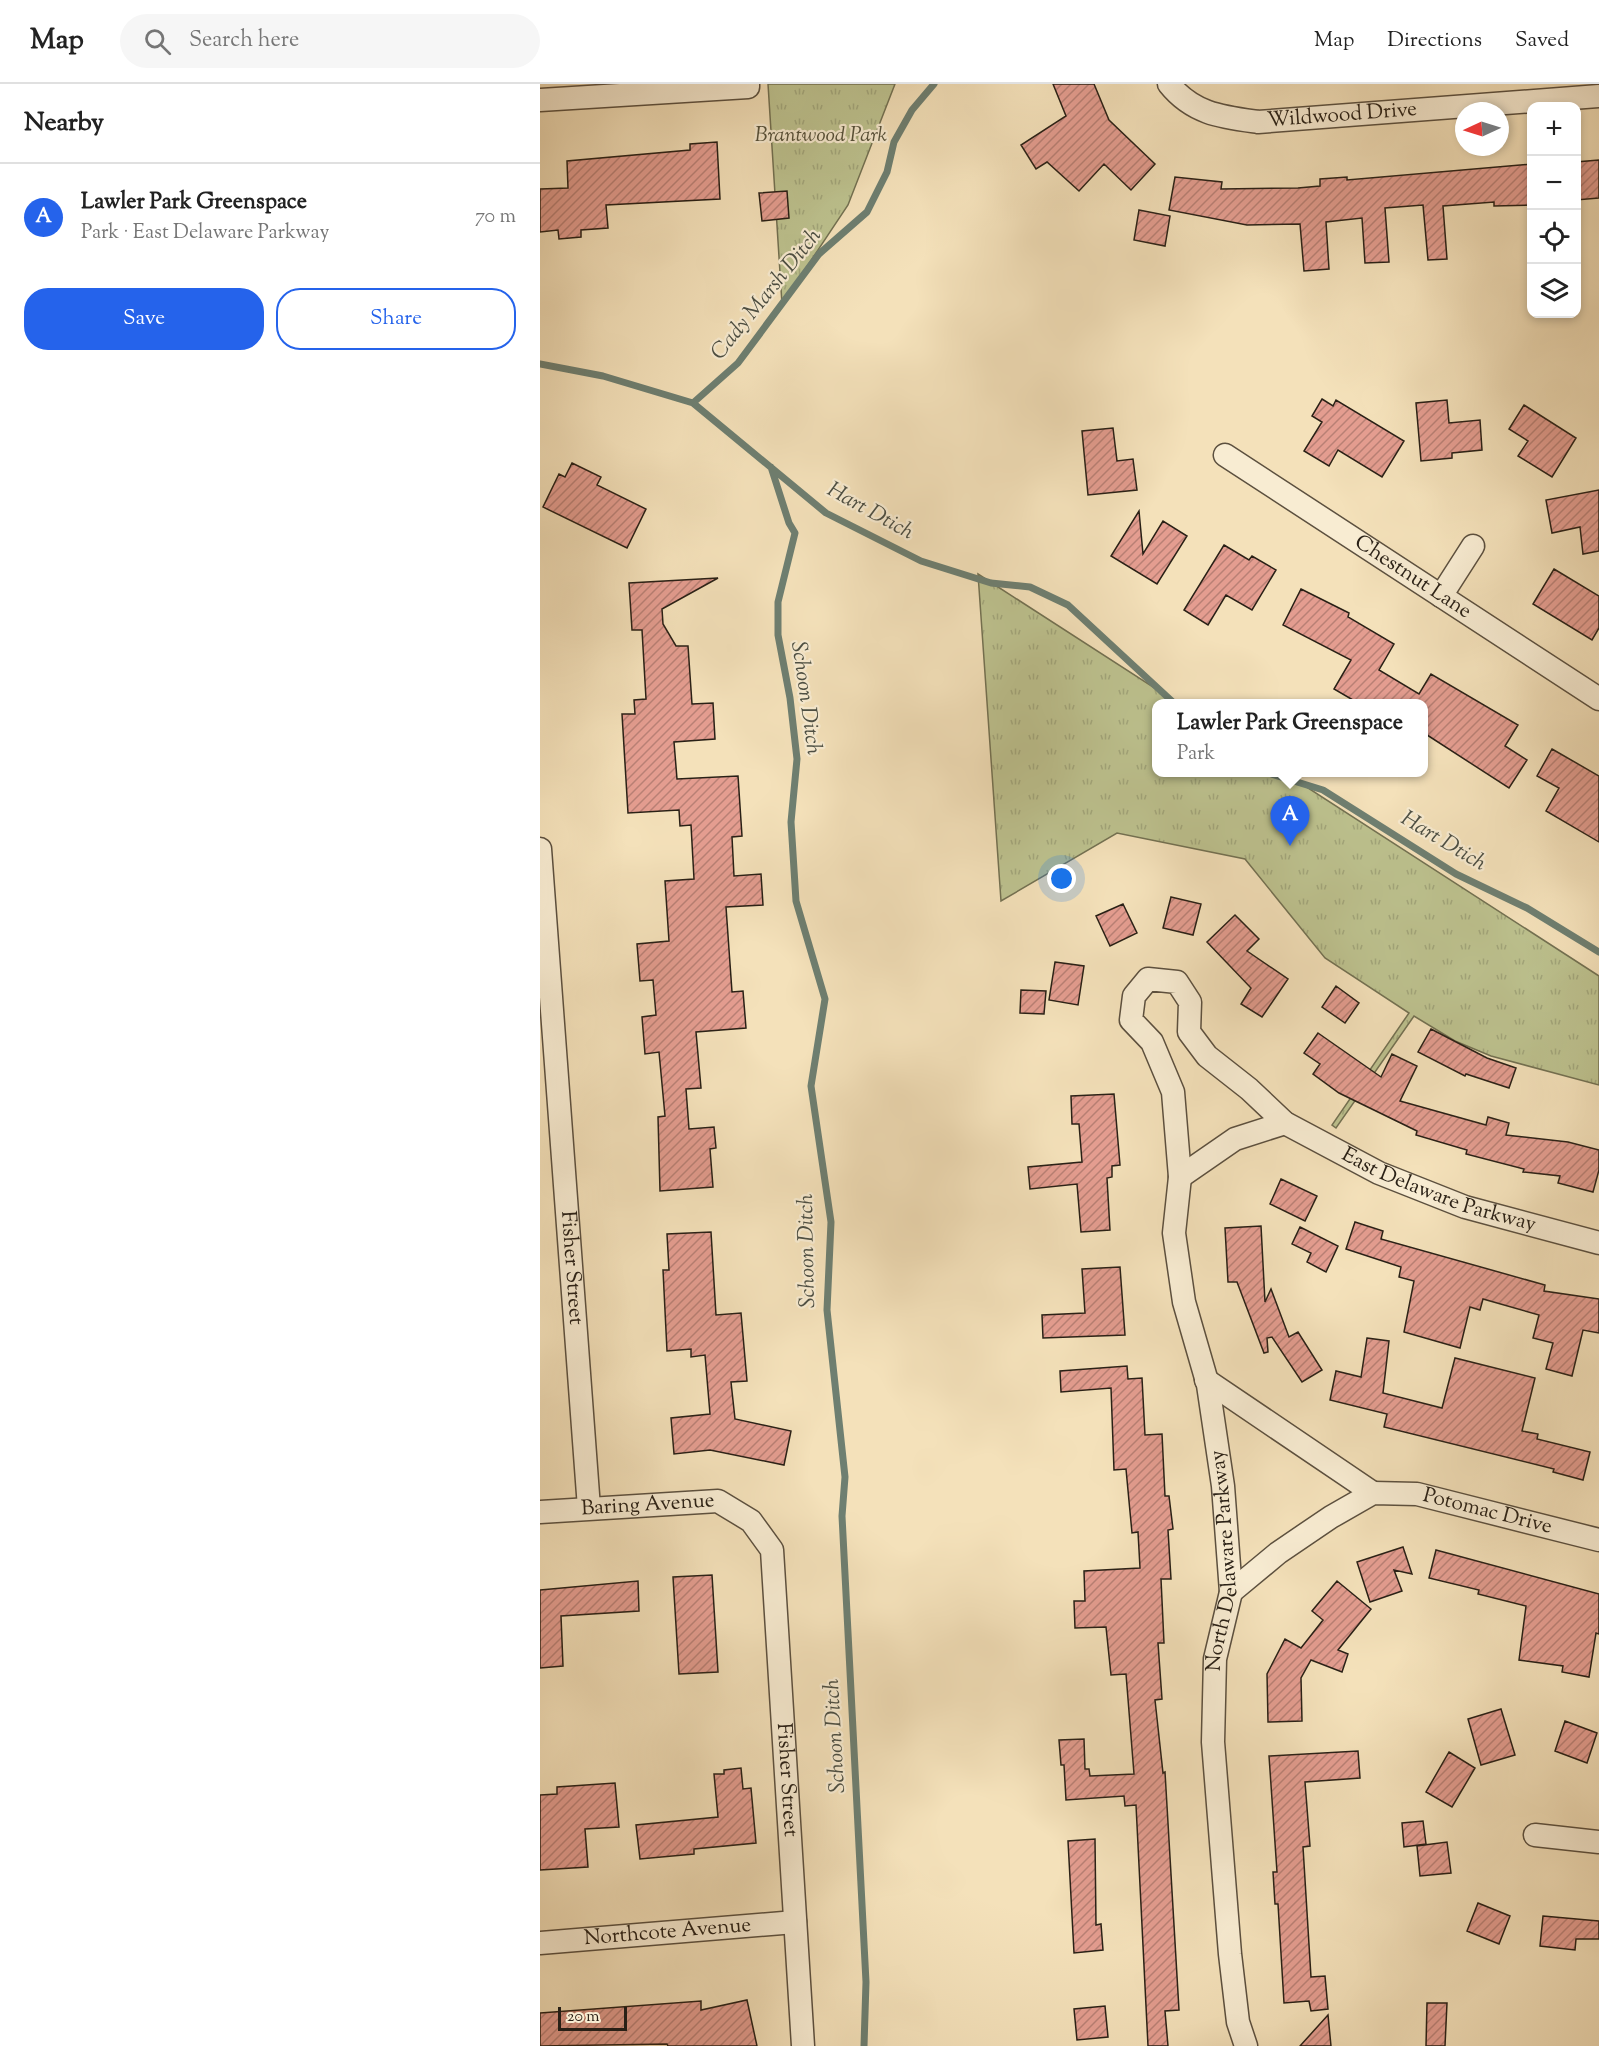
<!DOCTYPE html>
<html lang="en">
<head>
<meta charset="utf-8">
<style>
	body { margin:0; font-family:"Sorts Mill Goudy",serif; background:#f6f6f6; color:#222 }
	.controls { position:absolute; right:18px; top:18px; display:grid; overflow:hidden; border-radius:12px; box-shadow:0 3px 9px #0003 }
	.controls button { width:54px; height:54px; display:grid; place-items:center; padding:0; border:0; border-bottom:2px solid #e0e0e0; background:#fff; color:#222; font:30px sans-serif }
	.compass { position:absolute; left:915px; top:18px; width:54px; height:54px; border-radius:50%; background:#fff; box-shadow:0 3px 9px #0003; rotate:266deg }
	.scale { position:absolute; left:18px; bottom:15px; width:69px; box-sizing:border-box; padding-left:6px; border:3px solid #292016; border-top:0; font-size:16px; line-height:21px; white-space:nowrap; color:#292016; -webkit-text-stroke:4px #f8ecd2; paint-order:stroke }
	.you { position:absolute; left:522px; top:795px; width:21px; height:21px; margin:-15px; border:4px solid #fff; border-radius:50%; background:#1a73e8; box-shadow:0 0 0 9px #1a73e833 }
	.badge { display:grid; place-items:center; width:39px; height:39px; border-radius:50%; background:#2563eb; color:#fff; font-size:20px; font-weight:700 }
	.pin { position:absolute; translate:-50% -50px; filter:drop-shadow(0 2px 3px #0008) }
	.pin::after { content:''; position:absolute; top:32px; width:21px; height:18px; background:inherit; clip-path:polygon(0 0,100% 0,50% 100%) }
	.popup { position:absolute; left:612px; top:615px; width:276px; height:78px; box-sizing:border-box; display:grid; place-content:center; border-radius:12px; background:#fff; filter:drop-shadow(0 2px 4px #0005); font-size:20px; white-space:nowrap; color:#767676 }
	.popup b { font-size:22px; color:#222 }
	.popup::after { content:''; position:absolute; left:50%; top:100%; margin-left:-12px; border:12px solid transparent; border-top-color:#fff }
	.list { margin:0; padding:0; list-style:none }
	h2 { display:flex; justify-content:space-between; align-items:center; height:78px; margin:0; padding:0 24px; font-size:26px }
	h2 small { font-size:20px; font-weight:400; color:#767676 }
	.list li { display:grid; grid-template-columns:39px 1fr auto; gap:18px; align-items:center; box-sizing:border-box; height:108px; padding:0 24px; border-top:2px solid #e0e0e0 }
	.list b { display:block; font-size:22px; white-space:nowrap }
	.list p { margin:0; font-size:20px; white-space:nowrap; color:#767676 }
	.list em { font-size:20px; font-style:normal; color:#767676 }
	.actions { display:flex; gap:12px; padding:18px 24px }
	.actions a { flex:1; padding:14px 0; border:2px solid #2563eb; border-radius:24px; text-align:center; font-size:21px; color:#2563eb }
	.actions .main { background:#2563eb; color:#fff }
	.icon { flex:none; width:33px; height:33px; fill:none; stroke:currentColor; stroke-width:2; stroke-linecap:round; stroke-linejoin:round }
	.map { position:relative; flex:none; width:1059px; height:1962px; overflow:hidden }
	header { display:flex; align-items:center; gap:36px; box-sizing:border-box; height:84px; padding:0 30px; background:#fff; border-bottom:2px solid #e0e0e0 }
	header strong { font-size:28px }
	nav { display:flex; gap:33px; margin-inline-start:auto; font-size:21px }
	.search { width:420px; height:54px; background:#f6f6f6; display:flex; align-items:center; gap:15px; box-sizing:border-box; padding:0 21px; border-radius:33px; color:#767676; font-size:22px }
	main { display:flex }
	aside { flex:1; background:#fff }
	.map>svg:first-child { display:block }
	.grass { fill:url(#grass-tufts); stroke:#737152; stroke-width:1.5 }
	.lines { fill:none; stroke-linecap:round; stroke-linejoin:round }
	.stream { stroke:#6e7f71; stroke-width:7 }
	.building { fill:url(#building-hatch); stroke:#292016; stroke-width:1.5 }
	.minor-casing { stroke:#5c503f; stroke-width:25 }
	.minor { stroke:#f8ecd2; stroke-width:22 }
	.labels { text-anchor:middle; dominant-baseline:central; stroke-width:4.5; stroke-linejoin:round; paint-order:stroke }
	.street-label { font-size:21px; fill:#292016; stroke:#f8ecd2 }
	.park-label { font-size:21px; font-style:italic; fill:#55513a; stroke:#f8ecd2 }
	.water-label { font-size:22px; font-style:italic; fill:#4c4f44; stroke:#f8ecd2 }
</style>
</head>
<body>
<header>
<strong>Map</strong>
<div class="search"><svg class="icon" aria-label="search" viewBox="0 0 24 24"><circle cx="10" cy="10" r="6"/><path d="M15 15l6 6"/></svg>Search here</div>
<nav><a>Map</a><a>Directions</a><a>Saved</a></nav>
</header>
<main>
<aside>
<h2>Nearby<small></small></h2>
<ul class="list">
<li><span class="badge">A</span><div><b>Lawler Park Greenspace</b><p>Park · East Delaware Parkway</p></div><em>70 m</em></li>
</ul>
<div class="actions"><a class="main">Save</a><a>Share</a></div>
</aside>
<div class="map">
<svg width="1059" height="1962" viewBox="0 0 1059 1962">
	<defs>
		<pattern id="grass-tufts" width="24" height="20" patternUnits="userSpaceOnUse" patternTransform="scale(1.5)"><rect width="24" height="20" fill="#bdc28f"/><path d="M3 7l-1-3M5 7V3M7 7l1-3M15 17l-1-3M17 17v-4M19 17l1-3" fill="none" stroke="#a2a67b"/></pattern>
		<pattern id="building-hatch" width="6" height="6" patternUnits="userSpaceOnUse" patternTransform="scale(1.5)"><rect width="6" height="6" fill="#e49d90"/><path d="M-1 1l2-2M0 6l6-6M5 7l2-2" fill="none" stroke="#b98075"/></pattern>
	</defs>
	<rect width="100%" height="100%" fill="#f4e1ba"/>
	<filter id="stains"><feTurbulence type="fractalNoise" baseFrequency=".00333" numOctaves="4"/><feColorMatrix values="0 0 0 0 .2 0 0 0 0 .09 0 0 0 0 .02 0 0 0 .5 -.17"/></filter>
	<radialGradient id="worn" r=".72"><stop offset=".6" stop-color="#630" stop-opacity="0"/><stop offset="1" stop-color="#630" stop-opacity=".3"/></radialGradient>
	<path class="grass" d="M228 0H355L308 121 242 220Z
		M438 490 638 619 616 620V688L745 689 1059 892V1001L951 972 915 957 874 932 796 1044 792 1041 869 929 785 874 705 775 577 749 461 817Z"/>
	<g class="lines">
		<path class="stream" d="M0 280 63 292 153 319 286 429 381 477 451 499 490 503 528 521 635 620
			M153 319 198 279 279 170 327 128 347 88 354 58 372 26 394 0
			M231 383 249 439 255 449 238 518V551L250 614 257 675 251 738 256 817 285 915 271 1002 291 1138 287 1226 305 1393 302 1432 326 1898 324 1962
			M725 688 783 706 916 790 987 824 1059 868"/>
	</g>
	<path class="building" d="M513 0H554L569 36 615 80 591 106 564 80 539 107 507 78 496 85 481 61 526 32Z
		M177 58 180 115 66 121 68 144 41 146V153L19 155 18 146 0 148V105L28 104 27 77 150 66V60Z
		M1059 76V114L1036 116V78Z
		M992 80V121L954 122V118L903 122 907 175 888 176 883 121 845 124 849 178 825 179 822 134 786 138 789 185 764 187 760 140 707 141 629 126 635 93 682 98 681 105 758 104 780 102V95L807 93V96Z
		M247 107 249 134 222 137 219 109Z
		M599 126 630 132 625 162 594 156Z
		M782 315 793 322 796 316 864 357 842 393 798 366 789 382 764 367 782 338 772 332Z
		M907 316 909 339 940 336 942 366 912 369V374L881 377 876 319Z
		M984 321 1036 354 1012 393 978 372 988 357 969 345Z
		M573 344 577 377 593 375 597 406 548 411 542 347Z
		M32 379 61 393 57 401 106 425 87 464 3 423 19 390 25 393Z
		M1059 406V467L1043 470 1040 443 1012 449 1006 416Z
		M599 427 603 470 623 437 647 452 617 500 571 472Z
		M684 461 709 476 712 472 736 486 712 526 686 511 668 541 644 526Z
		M1014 485 1059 512V544L1052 556 993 520Z
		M178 494 122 525 123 540 136 562H148L152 620 173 619 175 655 134 658 137 695 198 692 202 752 192 753 194 792 221 790 223 821 186 823 192 908 203 907 206 944 156 948 161 1004 146 1005 149 1045 174 1043 176 1064 170 1065 173 1103 120 1107 118 1033 125 1032 119 968 105 970 102 933 116 931 113 896 100 897 97 860 129 857 125 797 154 795 151 741 140 742 139 726 88 729 82 630H95L94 616 106 615 102 546H92L89 499Z
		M761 505 809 529 808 533 854 560 839 586 879 610 891 590 978 641 965 662 987 676 969 704 884 649V620L818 619 794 605 811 576 743 541Z
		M1012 665 1059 692V758L1006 727 1019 704 997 692Z
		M631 813 661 820 653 851 623 844Z
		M583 820 597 849 570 862 556 832Z
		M695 831 719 855 707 867 748 895 722 933 701 920 711 904 667 858Z
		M515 878 544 882 538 921 509 916Z
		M796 902 819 919 805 939 782 923Z
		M481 906 506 907 504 930 480 929Z
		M891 945 947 974 976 984 969 1004 926 990 925 992 878 968Z
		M778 949 841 993 852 970 877 982 860 1017 946 1041 948 1033 969 1039 966 1051 1028 1058 1059 1066V1086L1053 1108 1018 1099 1020 1092 983 1088 984 1085 926 1070 927 1066 876 1051 877 1047 799 1009 773 990 780 980 764 969Z
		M574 1010 580 1081 572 1082V1093L567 1094 570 1146 541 1148 537 1100 490 1105 488 1083 542 1078 539 1040H532L531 1012Z
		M741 1095 777 1112 765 1137 730 1120Z
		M815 1138 843 1147 841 1155 1005 1201 1004 1207 1059 1215V1249L1043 1246 1032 1292 1006 1285 1013 1259 993 1254 999 1231 943 1215 940 1226 930 1223 920 1264 864 1248 874 1197 859 1193 861 1183 806 1165Z
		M721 1142 725 1218 731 1205 749 1253 758 1248 782 1286 762 1298 732 1253 727 1254 728 1268 724 1269 697 1198H688L685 1144Z
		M760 1143 798 1162 786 1188 767 1178 771 1169 752 1160Z
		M171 1148 176 1231 201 1229 207 1297 191 1298 195 1335 251 1347 244 1381 170 1366 134 1370 131 1334 170 1330 165 1271 151 1273V1265L127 1267 123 1186H129L127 1150Z
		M580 1183 585 1251 503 1254 502 1231 545 1229 542 1185Z
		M827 1254 849 1257 843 1309 902 1324 915 1274 995 1294 982 1347 998 1350 997 1355 1050 1368 1043 1396 1013 1388 1014 1385 844 1343 847 1330 790 1316 796 1287 821 1293Z
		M587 1282 588 1295 602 1294 605 1351 622 1350 625 1412H629L633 1445 628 1446 631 1495H621L624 1559H618L622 1615 615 1616 623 1689 625 1688 639 1926 625 1927 628 1962H608L596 1721 585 1722 584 1712 526 1716 524 1681H521L519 1656 544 1655 545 1685H549L550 1692 594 1690 586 1590 571 1591 566 1543 535 1544 534 1517H545L544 1487 600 1484 598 1448 592 1449 586 1385 574 1386 571 1304 521 1308 520 1287Z
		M863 1463 872 1490 854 1486 862 1507 830 1518 817 1478Z
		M896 1466 1059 1510V1550L1056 1549 1049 1593 1022 1588 1023 1582 979 1576 986 1522 938 1510 939 1506 889 1494Z
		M172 1491 178 1588 139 1590 133 1493Z
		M98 1497 99 1527 21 1532 23 1582 0 1584V1506Z
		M797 1497 831 1525 798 1566 808 1570 802 1588 771 1576 761 1594 762 1637 728 1638 727 1590 745 1555 761 1564 783 1536 772 1527Z
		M961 1625 975 1671 941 1681 928 1635Z
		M1025 1637 1057 1649 1047 1679 1015 1667Z
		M818 1667 820 1694 765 1698 770 1762 763 1763 771 1893 785 1892 788 1925 771 1927 769 1917 744 1919 738 1820H735L733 1788H737L729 1672Z
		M909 1668 935 1684 912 1723 886 1708Z
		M201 1684 203 1705 211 1704 216 1759 154 1765V1770L100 1775 96 1741 178 1733 174 1690H184V1686Z
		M75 1699 79 1743 45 1745 48 1783 0 1786V1711L17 1710V1703Z
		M883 1737 886 1760 864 1763 862 1739Z
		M555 1755 556 1841 561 1840 563 1866 534 1869 528 1757Z
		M907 1758 911 1789 880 1792 877 1762Z
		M938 1819 970 1832 959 1860 927 1847Z
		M1003 1832 1059 1837V1855H1036L1035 1866 1000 1862Z
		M207 1916 217 1962H128L127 1960 0 1962V1929L161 1917V1926Z
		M887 1919H907L905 1962H886Z
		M565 1922 568 1953 537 1956 534 1925Z
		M788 1931 791 1962H760Z"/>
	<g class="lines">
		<g class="minor-casing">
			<g id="minor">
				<path id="s1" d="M629 0C653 30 682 33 718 38L1059 12"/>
				<path d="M0 16 208 3V0"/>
				<path id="s2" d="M685 371 1059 615"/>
				<path d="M901 512 933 462"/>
				<path id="s3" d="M0 765 49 1424"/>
				<path d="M640 1093 695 1055 745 1039"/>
				<path d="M666 1296 833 1409"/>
				<path id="s4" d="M0 1428 178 1417 211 1437 232 1466 263 1962"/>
				<path id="s5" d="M691 1508 738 1469 791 1433 833 1409 877 1410 1059 1456"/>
				<path d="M995 1751 1059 1758"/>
				<path id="s6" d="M0 1859 255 1838"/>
				<path id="s7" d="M706 1962 698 1938 690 1870 673 1658 675 1575 691 1508 683 1402 668 1301 644 1218 634 1149 640 1093 633 1008 612 958 591 936 594 912 608 895 637 898 650 918 649 948 667 972 709 1005 745 1039 839 1089 925 1123 1059 1159"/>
			</g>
		</g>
		<use href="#minor" class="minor"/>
	</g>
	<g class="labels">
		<g class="street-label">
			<text stroke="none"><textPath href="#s1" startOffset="184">Wildwood Drive</textPath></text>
			<text stroke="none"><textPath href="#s2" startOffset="224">Chestnut Lane</textPath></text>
			<text stroke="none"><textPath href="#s7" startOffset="1480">East Delaware Parkway</textPath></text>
			<text stroke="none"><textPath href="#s3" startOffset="420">Fisher Street</textPath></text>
			<text stroke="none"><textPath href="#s4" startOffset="108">Baring Avenue</textPath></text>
			<text stroke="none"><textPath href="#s5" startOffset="290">Potomac Drive</textPath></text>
			<text stroke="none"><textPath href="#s7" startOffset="489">North Delaware Parkway</textPath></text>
			<text stroke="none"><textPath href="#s4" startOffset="483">Fisher Street</textPath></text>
			<text stroke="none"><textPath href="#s6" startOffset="128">Northcote Avenue</textPath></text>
		</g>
		<g class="park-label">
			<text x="281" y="52">Brantwood Park</text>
		</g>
		<g class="water-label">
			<text transform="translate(227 211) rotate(-51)">Cady Marsh Ditch</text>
			<text transform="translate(330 428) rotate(29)">Hart Dtich</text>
			<text transform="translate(265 614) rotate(82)">Schoon Ditch</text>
			<text transform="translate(903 758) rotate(31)">Hart Dtich</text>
			<text transform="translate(268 1167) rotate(-91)">Schoon Ditch</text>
			<text transform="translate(296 1652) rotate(-93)">Schoon Ditch</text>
		</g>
	</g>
	<rect width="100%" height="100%" filter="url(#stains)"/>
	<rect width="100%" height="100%" fill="url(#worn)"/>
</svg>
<div class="controls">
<button>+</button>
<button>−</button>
<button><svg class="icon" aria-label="locate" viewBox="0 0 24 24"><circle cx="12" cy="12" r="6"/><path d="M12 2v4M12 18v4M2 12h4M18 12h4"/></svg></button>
<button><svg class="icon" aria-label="layers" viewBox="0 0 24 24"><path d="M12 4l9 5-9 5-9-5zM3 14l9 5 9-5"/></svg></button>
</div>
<svg class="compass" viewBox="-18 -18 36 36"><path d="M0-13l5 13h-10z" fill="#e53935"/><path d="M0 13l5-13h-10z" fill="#767676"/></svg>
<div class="scale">20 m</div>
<div class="you"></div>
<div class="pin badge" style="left:750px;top:762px">A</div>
<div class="popup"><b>Lawler Park Greenspace</b>Park</div>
</div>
</main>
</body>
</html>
